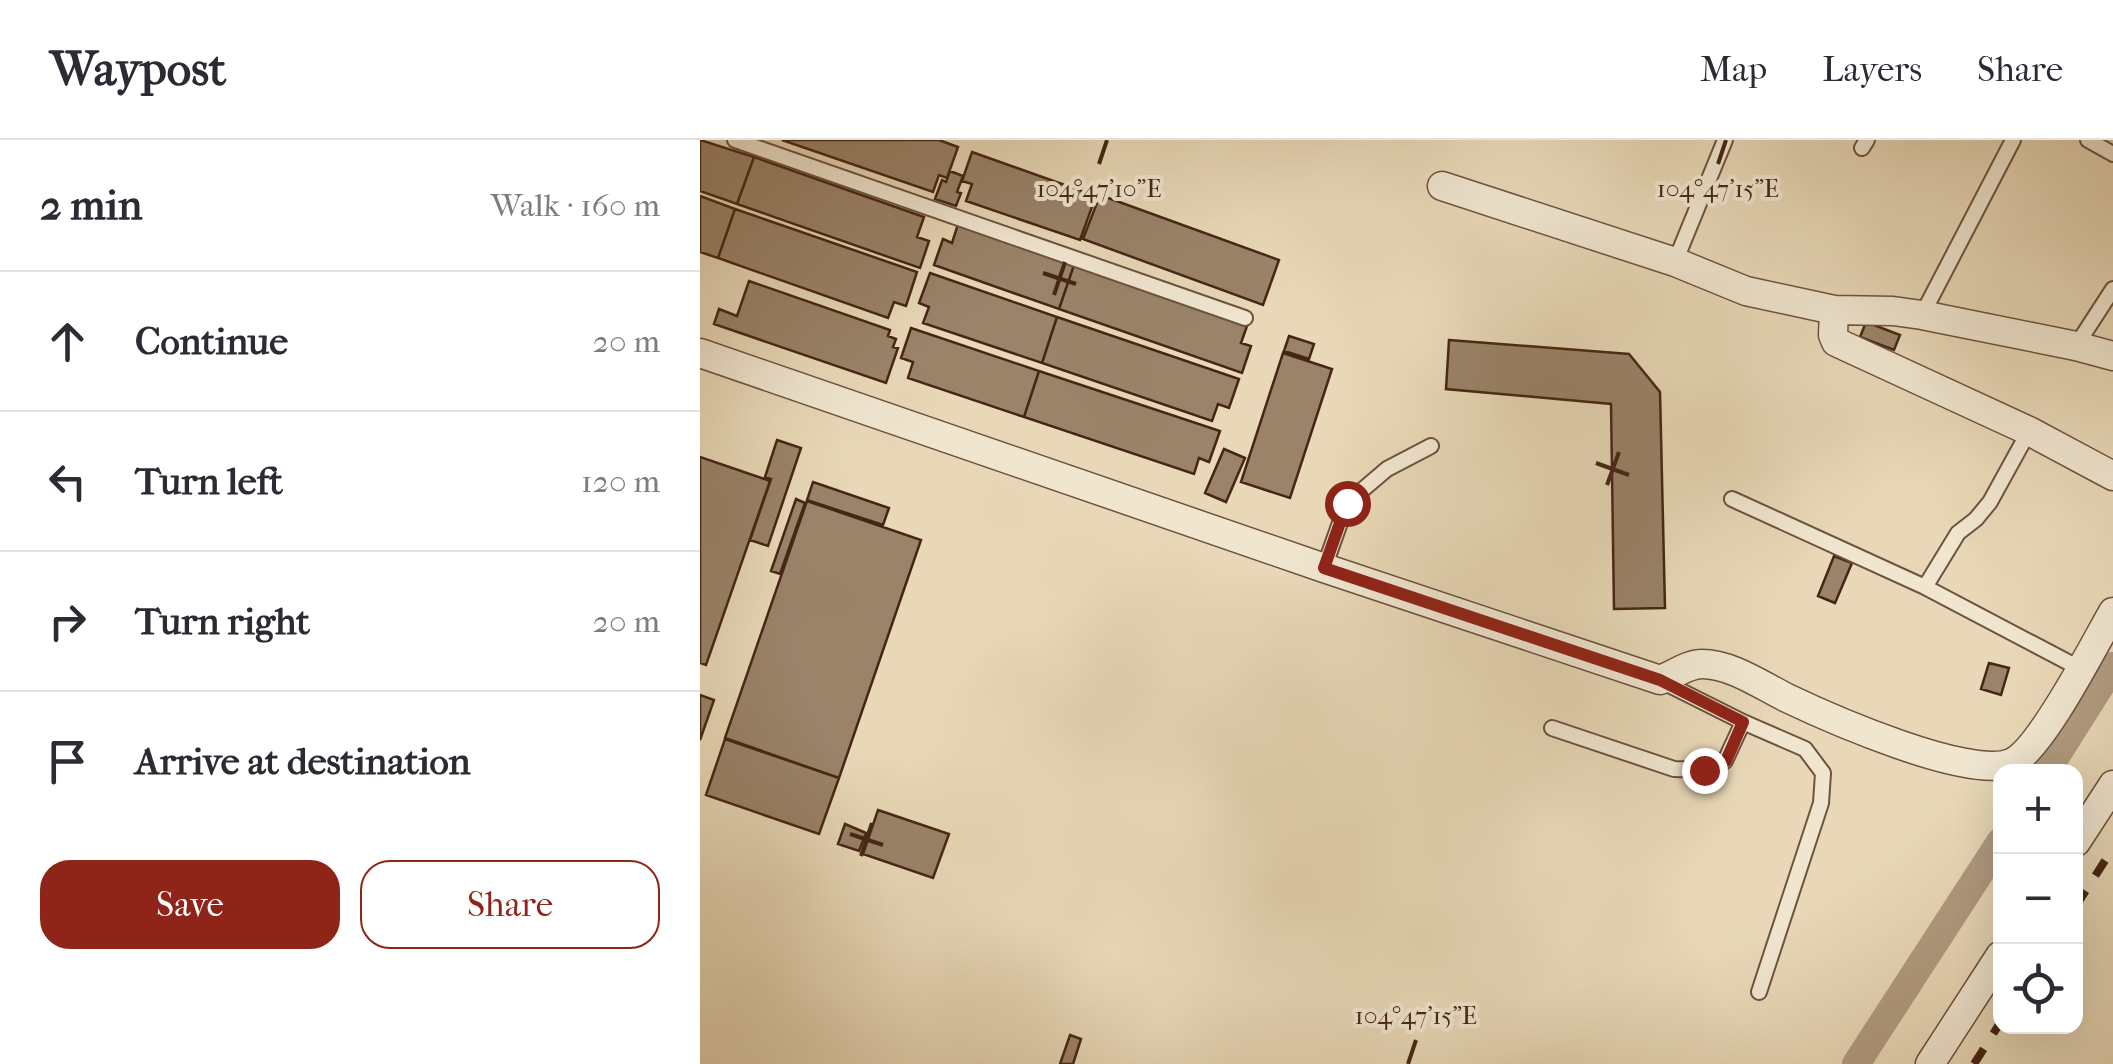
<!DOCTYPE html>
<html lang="en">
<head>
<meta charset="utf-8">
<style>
	body { margin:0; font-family:"IM FELL French Canon",serif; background:#f7f7f7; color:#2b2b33 }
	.controls { position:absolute; right:30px; bottom:30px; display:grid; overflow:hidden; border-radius:20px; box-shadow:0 10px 40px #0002 }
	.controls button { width:90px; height:90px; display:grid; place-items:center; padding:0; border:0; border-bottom:2px solid #e1e1e2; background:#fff; color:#2b2b33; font:50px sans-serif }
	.stop { position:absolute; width:30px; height:30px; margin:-22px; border:8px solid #8f2418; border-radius:50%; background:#fff }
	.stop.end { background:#8f2418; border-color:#fff; box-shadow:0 2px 10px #0008 }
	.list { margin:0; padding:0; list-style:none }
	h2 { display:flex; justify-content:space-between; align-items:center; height:130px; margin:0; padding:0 40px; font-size:42px }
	h2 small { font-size:32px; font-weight:400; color:#7c7c81 }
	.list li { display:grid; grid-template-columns:65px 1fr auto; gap:30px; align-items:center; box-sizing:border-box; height:140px; padding:0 40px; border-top:2px solid #e1e1e2 }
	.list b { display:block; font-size:38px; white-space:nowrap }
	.list em { font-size:32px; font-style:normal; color:#7c7c81 }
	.actions { display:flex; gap:20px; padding:30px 40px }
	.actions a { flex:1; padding:22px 0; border:2px solid #8f2418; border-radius:30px; text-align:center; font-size:35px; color:#8f2418 }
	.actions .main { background:#8f2418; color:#fff }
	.icon { flex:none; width:55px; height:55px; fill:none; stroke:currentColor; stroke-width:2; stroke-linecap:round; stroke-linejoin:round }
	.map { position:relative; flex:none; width:1413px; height:924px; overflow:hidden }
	header { display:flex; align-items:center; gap:60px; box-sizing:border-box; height:140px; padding:0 50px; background:#fff; border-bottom:2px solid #e1e1e2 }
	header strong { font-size:48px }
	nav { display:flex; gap:55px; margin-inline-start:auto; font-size:35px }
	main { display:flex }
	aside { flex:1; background:#fff }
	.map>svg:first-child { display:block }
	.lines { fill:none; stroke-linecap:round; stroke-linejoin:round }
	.canal { stroke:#b19b80; stroke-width:28 }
	.building { fill:#9a8369; stroke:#452614; stroke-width:2.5 }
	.service-casing { stroke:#6e523d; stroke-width:18 }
	.minor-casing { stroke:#6e523d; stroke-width:31 }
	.service { stroke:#f0e6d0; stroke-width:14 }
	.minor { stroke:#f0e6d0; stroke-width:28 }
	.rail { stroke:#452614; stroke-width:8; stroke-dasharray:18 18; stroke-linecap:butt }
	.route { stroke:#8f2418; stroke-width:12 }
	.ticks { fill:none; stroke:#452614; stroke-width:4 }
	.ticks-label { font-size:25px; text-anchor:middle; fill:#452614; stroke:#f0e6d0; stroke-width:8; stroke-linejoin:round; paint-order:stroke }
</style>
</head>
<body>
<header>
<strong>Waypost</strong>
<nav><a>Map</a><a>Layers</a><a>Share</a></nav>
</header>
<main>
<aside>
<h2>2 min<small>Walk · 160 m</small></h2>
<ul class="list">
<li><svg class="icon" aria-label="ahead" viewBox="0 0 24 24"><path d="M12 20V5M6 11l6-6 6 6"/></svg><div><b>Continue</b></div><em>20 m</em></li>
<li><svg class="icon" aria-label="left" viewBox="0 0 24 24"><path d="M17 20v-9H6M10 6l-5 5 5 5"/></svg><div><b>Turn left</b></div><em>120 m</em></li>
<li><svg class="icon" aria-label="right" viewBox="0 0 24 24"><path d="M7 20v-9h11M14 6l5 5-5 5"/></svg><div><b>Turn right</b></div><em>20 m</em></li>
<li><svg class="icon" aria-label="arrive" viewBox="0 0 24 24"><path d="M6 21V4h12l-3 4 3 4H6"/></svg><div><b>Arrive at destination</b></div></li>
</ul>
<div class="actions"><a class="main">Save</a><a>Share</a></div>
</aside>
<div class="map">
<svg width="1413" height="924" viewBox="0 0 1413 924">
	<rect width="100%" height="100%" fill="#e8d8b7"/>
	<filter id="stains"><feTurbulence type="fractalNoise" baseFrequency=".002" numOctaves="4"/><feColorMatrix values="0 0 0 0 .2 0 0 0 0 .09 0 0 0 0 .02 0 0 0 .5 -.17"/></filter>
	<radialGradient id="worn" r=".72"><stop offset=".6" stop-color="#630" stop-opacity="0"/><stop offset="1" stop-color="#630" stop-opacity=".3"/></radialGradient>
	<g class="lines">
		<path class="canal" d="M1346 632 1413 526
			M1156 924 1300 702"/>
	</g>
	<path class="building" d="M0 0 54 17 37 64 0 51Z
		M82 0H239L258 7 247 38 239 35 233 52Z
		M272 12 396 56 380 100 266 61 272 44 262 41Z
		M54 17 224 77 217 97 229 101 220 128 37 64Z
		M250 31 263 36 257 52 261 53 256 66 235 59 242 40 246 42Z
		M400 55 579 120 563 165 383 99Z
		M0 56 35 69 18 118 0 112Z
		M35 69 217 132 206 166 194 162 188 178 18 118Z
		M258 84 374 125 359 169 234 125 243 99 252 103Z
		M374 125 547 186 541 203 551 206 542 233 359 169Z
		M230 133 357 177 342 223 223 183 229 167 219 163Z
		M49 141 190 190 188 196 196 199 193 207 198 208 186 243 14 184 19 169 37 176Z
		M357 177 539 239 529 268 518 264 512 281 342 223Z
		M1166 182 1200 195 1194 210 1160 197Z
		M211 188 339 231 324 277 208 238 213 222 201 218Z
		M589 196 614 204 609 219 584 211Z
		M749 200 929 214 960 252 965 468 914 469 911 264 746 249Z
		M583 213 632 229 590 358 541 342Z
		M339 231 520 291 509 322 499 318 494 334 324 277Z
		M77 300 101 308 68 406 50 400 71 339 65 337Z
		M524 309 545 318 526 362 505 353Z
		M0 317 70 341 6 525 0 523Z
		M113 342 189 368 183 385 107 360Z
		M96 359 105 363 80 434 71 431Z
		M107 361 221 400 139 638 25 598Z
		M1134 416 1152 423 1135 463 1118 456Z
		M1289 523 1309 528 1301 555 1281 549Z
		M0 555 14 560 0 600Z
		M25 599 139 638 119 694 6 655Z
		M178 670 249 694 233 738 163 714Z
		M145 684 166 693 159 711 138 704Z
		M370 895 381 899 373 924H360Z"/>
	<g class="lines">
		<g class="service-casing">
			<path id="service" d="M35 0 545 178
				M1388 0 1413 14
				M1162 8 1167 0
				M975 122 1025 0
				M1222 175 1313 0
				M1376 206 1413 149
				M1032 359 1225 447 1381 529
				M624 428 647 363 687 329 731 306
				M1225 447 1258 393 1276 379 1290 362 1329 291
				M961 541 1043 582 1105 609 1123 633 1121 663 1059 852
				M852 588 974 629 1005 630 1025 621 1043 582"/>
		</g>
		<g class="minor-casing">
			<path id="minor" d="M742 46 975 122 1046 151 1134 170 1193 171 1222 175 1376 206 1413 216
				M1134 170 1133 195 1136 202 1329 291 1413 336
				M0 213 624 428 960 540C974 535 987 524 1002 524 1031 524 1061 545 1087 558 1129 578 1269 640 1311 623 1340 612 1395 503 1413 472
				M1376 702 1413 645
				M1230 924 1300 816"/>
		</g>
		<use href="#service" class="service"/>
		<use href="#minor" class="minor"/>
		<path class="rail" d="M1376 766 1413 708
			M1274 924 1300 883"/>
	</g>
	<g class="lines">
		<path class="route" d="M647 363 624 428 960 540 1043 582 1026 621 1004 630"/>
	</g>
	<path class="ticks" d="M399 24 407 0M1018 24 1026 0M343 133 376 144M354 155 365 122M896 323 929 335M907 345 919 312M150 694 183 705M161 716 172 683M708 924 716 900"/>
	<g class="ticks-label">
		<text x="399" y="57">104°47'10"E</text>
		<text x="1018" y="57">104°47'15"E</text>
		<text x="716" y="884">104°47'15"E</text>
	</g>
	<rect width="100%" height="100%" filter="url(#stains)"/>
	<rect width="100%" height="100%" fill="url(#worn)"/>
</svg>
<div class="controls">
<button>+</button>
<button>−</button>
<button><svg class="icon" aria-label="locate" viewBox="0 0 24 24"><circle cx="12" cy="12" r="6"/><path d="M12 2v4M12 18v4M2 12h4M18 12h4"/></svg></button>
</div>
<div class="stop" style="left:647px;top:363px"></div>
<div class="stop end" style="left:1004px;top:630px"></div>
</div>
</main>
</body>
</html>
